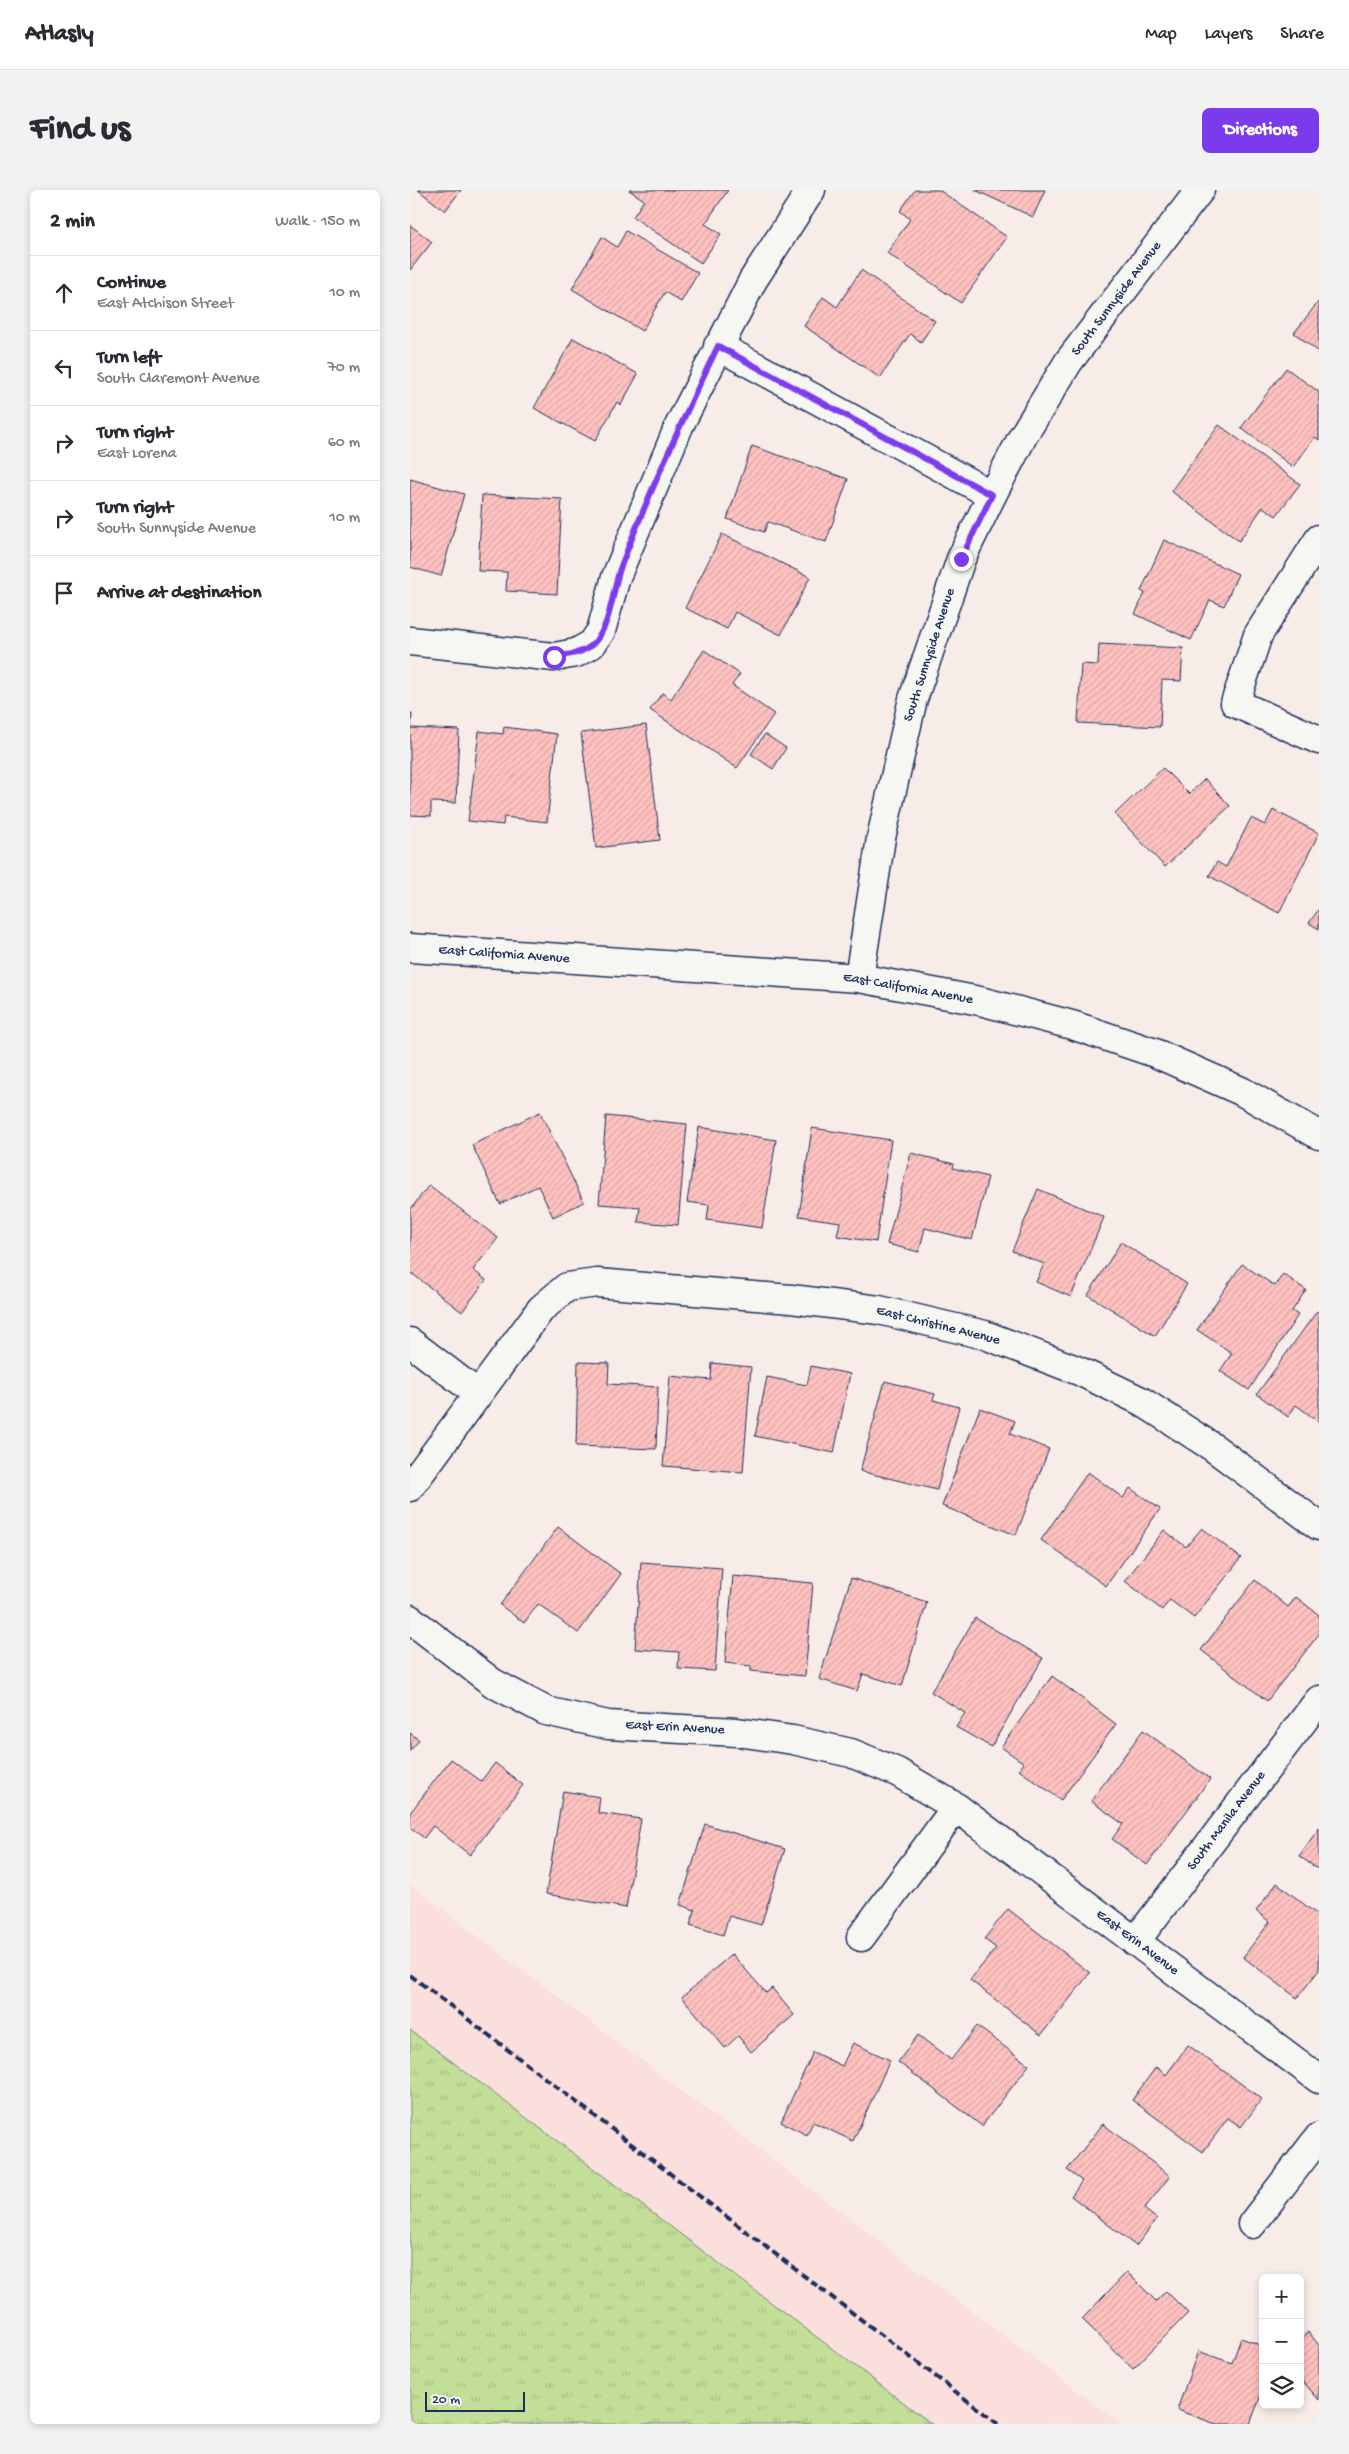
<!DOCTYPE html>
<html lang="en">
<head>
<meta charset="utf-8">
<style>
	body { margin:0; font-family:"Gochi Hand",sans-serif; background:#f2f2f3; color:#2b2b33 }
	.controls { position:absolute; right:15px; bottom:15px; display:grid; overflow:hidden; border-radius:8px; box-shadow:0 2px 8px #0003 }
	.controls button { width:45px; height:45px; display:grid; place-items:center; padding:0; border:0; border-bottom:1px solid #e1e1e2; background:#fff; color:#2b2b33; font:25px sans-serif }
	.scale { position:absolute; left:15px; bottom:12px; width:100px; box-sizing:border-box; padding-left:5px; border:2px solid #1b2f5e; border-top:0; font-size:14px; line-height:18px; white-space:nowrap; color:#1b2f5e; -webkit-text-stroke:4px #f6f6f2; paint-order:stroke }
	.stop { position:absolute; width:15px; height:15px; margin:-11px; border:4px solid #7c3aed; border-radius:50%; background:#fff }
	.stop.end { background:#7c3aed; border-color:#fff; box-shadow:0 1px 5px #0008 }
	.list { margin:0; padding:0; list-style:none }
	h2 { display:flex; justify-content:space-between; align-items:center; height:65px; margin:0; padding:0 20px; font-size:21px }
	h2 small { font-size:16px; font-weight:400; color:#7c7c81 }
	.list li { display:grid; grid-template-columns:32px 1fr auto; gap:15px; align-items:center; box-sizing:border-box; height:75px; padding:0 20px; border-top:1px solid #e1e1e2 }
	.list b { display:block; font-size:19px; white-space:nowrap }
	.list p { margin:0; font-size:16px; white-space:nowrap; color:#7c7c81 }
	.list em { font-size:16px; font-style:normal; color:#7c7c81 }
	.icon { flex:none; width:28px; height:28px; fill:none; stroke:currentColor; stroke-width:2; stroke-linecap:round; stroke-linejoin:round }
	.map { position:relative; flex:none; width:909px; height:2234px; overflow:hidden; border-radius:8px }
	header { display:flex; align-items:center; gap:30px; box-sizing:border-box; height:70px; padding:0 25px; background:#fff; border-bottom:1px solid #e1e1e2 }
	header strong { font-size:24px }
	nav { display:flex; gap:28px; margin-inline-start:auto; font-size:18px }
	.intro { display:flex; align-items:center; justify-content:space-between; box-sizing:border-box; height:120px; padding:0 30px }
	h1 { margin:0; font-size:35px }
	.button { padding:12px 22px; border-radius:8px; background:#7c3aed; color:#fff; font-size:18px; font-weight:700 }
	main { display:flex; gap:30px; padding:0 30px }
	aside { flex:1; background:#fff; border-radius:8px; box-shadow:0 2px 8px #0003 }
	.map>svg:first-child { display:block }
	.built { fill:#fadfdc }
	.grass { fill:url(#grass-tufts); stroke:#6f867a }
	.building { fill:url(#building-hatch); stroke:#1b2f5e }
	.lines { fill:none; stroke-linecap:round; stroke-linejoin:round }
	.street-casing { stroke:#1b2f5e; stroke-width:31 }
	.secondary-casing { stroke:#1b2f5e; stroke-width:31 }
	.street { stroke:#f6f6f2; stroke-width:28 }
	.secondary { stroke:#f6f6f2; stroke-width:28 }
	.rail { stroke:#1b2f5e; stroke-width:4; stroke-dasharray:8 4; stroke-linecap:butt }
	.route { stroke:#7c3aed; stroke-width:6 }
	.labels { text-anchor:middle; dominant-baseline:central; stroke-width:4; stroke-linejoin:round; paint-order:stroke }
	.street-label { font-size:14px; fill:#1b2f5e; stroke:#f6f6f2 }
</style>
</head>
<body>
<header>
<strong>Atlasly</strong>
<nav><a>Map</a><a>Layers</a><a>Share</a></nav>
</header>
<div class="intro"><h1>Find us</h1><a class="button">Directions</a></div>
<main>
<aside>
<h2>2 min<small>Walk · 150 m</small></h2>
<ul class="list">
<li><svg class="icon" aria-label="ahead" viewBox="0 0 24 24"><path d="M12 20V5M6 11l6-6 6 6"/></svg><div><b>Continue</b><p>East Atchison Street</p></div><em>10 m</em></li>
<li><svg class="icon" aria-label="left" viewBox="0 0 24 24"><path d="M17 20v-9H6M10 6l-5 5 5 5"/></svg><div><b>Turn left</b><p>South Claremont Avenue</p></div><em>70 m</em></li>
<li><svg class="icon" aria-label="right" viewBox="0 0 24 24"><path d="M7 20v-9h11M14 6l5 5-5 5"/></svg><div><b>Turn right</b><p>East Lorena</p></div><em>60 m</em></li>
<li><svg class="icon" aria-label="right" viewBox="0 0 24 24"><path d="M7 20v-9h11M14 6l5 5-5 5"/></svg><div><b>Turn right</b><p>South Sunnyside Avenue</p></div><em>10 m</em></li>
<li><svg class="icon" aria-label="arrive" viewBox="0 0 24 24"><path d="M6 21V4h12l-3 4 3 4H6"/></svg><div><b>Arrive at destination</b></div></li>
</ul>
</aside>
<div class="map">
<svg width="909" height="2234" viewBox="0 0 909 2234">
	<defs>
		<pattern id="grass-tufts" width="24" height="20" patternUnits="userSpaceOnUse" patternTransform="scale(1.25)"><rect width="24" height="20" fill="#c3de96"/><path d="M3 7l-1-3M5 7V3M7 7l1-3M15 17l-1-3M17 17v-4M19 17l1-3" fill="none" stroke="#a7bf84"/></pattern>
		<pattern id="building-hatch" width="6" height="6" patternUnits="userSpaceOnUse" patternTransform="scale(1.25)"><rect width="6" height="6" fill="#ffc2c0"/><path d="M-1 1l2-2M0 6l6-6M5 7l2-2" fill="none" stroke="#daa7a7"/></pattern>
	</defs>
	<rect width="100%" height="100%" fill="#f8ece8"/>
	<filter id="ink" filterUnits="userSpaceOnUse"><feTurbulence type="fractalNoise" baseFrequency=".02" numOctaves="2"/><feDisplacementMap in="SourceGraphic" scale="10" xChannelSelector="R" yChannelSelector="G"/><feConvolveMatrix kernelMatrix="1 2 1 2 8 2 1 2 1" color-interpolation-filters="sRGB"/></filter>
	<g filter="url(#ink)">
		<path class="built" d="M0 1695 711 2234H522L0 1840Z"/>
		<path class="grass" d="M0 1840 522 2234H0Z"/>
		<path class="building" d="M8 0H51L35 21Z
			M219 0H318L295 34 311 44 291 73 223 27 234 10Z
			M505 0H529L597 47 551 113 477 63 500 29 490 21Z
			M565 0H635L623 27Z
			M0 35 22 52 0 80Z
			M216 41 288 83 271 112 255 102 232 141 162 99 192 47 207 57Z
			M451 80 525 131 511 152 500 144 470 188 394 136 413 107 427 117Z
			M909 111V162L884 143Z
			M163 148 228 184 211 215 207 212 185 251 124 218Z
			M876 178 909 202V250L905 247 883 277 831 238Z
			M809 235 890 294 866 326 853 317 829 351 761 301Z
			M342 256 438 289 416 352 358 332 354 342 317 329Z
			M0 289 54 304 31 386 0 377Z
			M72 305 152 309 147 404 96 401 97 382 68 381Z
			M312 344 400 387 371 445 325 422 317 439 275 418Z
			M754 350 828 384 814 416 800 410 781 450 725 424 735 403 731 401Z
			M689 454 773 458 771 491 752 490 750 537 668 533 671 474 688 475Z
			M294 460 330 484 322 495 364 524 327 578 240 520 252 503 261 509Z
			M0 523H2L1 538 49 540 46 613 21 612V626L0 625Z
			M236 535 250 650 186 658 171 543Z
			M94 537 147 544 137 632 94 627 93 635 58 631 69 541 93 544Z
			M355 544 376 558 363 579 341 564Z
			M753 578 779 604 795 589 820 616 755 677 705 624Z
			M863 620 909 643 869 723 799 686 807 672 816 677 841 628 855 635Z
			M909 719V739L899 733Z
			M130 922 174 1012 143 1027 128 996 90 1014 62 955Z
			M196 926 277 934 268 1035 228 1032 230 1017 189 1014Z
			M289 937 366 950 352 1038 297 1030 299 1015 277 1012Z
			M402 938 481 950 466 1052 427 1046 430 1032 389 1026Z
			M501 963 544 974 543 978 578 987 562 1050 515 1038 509 1062 477 1054Z
			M19 995 88 1048 63 1080 76 1090 52 1122 0 1082V1020Z
			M628 999 694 1027 661 1107 626 1092 634 1074 602 1061Z
			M711 1052 777 1094 745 1146 678 1105Z
			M832 1074 865 1096 873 1084 896 1100 882 1121 888 1125 839 1200 810 1181 822 1163 787 1140Z
			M907 1121 909 1123V1232L886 1215 878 1227 847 1204Z
			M168 1172 199 1173 198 1194 248 1197 246 1259 166 1256Z
			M302 1173 341 1177 333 1282 253 1276 260 1186 301 1190Z
			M401 1176 440 1184 424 1263 345 1246 357 1187 397 1195Z
			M475 1191 525 1204 523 1210 549 1217 527 1300 450 1281Z
			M570 1218 605 1231 600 1244 639 1259 606 1345 532 1316Z
			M678 1282 713 1308 720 1298 750 1319 696 1396 631 1350Z
			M148 1337 211 1384 168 1443 128 1414 114 1433 90 1415Z
			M792 1338 831 1368 784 1428 760 1410 752 1420 715 1391 754 1340 776 1357Z
			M231 1372 312 1378 305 1481 268 1479 269 1462 225 1459Z
			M323 1386 403 1393 395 1486 341 1481V1476L315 1473Z
			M441 1388 517 1412 492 1496 453 1484 447 1501 409 1489Z
			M845 1390 878 1417 886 1407 909 1425V1444L857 1511 791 1460Z
			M565 1428 633 1468 581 1557 546 1537 555 1523 521 1502Z
			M642 1486 706 1534 651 1610 609 1580 614 1573 591 1557Z
			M733 1540 800 1589 737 1675 702 1649 713 1634 681 1611Z
			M0 1543 9 1550 0 1561Z
			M41 1569 71 1591 85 1573 113 1595 60 1665 23 1636 14 1648 0 1637V1623Z
			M153 1601 190 1607 188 1623 231 1629 216 1718 136 1704Z
			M295 1634 375 1659 351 1735 319 1726 313 1745 280 1735 285 1720 270 1715Z
			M909 1638V1680L889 1666Z
			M867 1693 909 1726V1780L887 1808 833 1767 860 1732 846 1721Z
			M598 1719 680 1783 631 1845 560 1790 586 1758 574 1749Z
			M322 1764 356 1803 362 1798 384 1825 341 1862 328 1846 315 1858 272 1807Z
			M567 1836 619 1875 572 1936 488 1872 508 1845 541 1870Z
			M443 1853 480 1870 443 1951 403 1932 397 1945 371 1932 403 1862 432 1876Z
			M778 1855 852 1909 831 1937 818 1928 793 1962 722 1910 746 1877 756 1885Z
			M693 1934 760 1986 734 2019 747 2029 726 2056 661 2006 672 1991 657 1980Z
			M717 2082 746 2111 756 2101 778 2123 723 2179 672 2129Z
			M898 2142 909 2155V2210L890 2188V2149Z
			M831 2148 853 2156V2199L840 2234H806L767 2220 788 2161 822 2173Z"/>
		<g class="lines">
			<g class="street-casing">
				<path id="street" d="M308 156 582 305
					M909 349 848 445 825 513 909 550
					M0 451 144 467 166 463 182 454 191 441 206 387 269 236 343 90 401 0
					M0 1152 68 1204
					M0 1297 131 1119 157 1097 187 1093 381 1109 469 1120 575 1145 669 1181 731 1211 804 1258 909 1336
					M0 1429 83 1493 136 1521 198 1535 327 1542 383 1550 441 1563 487 1582 546 1617 909 1889
					M451 1747 546 1617
					M725 1752 909 1510
					M842 2034 909 1947"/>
			</g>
			<g class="secondary-casing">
				<path id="secondary" d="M0 758 449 788 570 811 662 835 745 863 831 901 909 945
					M449 788 471 648 503 509 551 369 582 305 613 246 659 171 790 0"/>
			</g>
			<use href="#street" class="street"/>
			<use href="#secondary" class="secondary"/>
			<path class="rail" d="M0 1785 588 2234"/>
		</g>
	</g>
	<g class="lines" filter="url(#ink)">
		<path class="route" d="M144 467C156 465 173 464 183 454 202 435 202 399 211 376 240 301 273 228 308 156L582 305 551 369"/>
	</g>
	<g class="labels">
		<g class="street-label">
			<text transform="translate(707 109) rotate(-53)">South Sunnyside Avenue</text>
			<text transform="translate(520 465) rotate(-72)">South Sunnyside Avenue</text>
			<text transform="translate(94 765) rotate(4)">East California Avenue</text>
			<text transform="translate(498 799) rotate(10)">East California Avenue</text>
			<text transform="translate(528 1136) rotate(14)">East Christine Avenue</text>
			<text transform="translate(265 1538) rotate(3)">East Erin Avenue</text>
			<text transform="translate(817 1631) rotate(-53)">South Manila Avenue</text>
			<text transform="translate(727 1753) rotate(37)">East Erin Avenue</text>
		</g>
	</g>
</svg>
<div class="controls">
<button>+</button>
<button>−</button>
<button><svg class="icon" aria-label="layers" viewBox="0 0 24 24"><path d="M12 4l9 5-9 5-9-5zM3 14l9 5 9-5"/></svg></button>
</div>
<div class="scale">20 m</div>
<div class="stop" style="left:144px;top:467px"></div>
<div class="stop end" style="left:551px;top:369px"></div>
</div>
</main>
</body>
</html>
